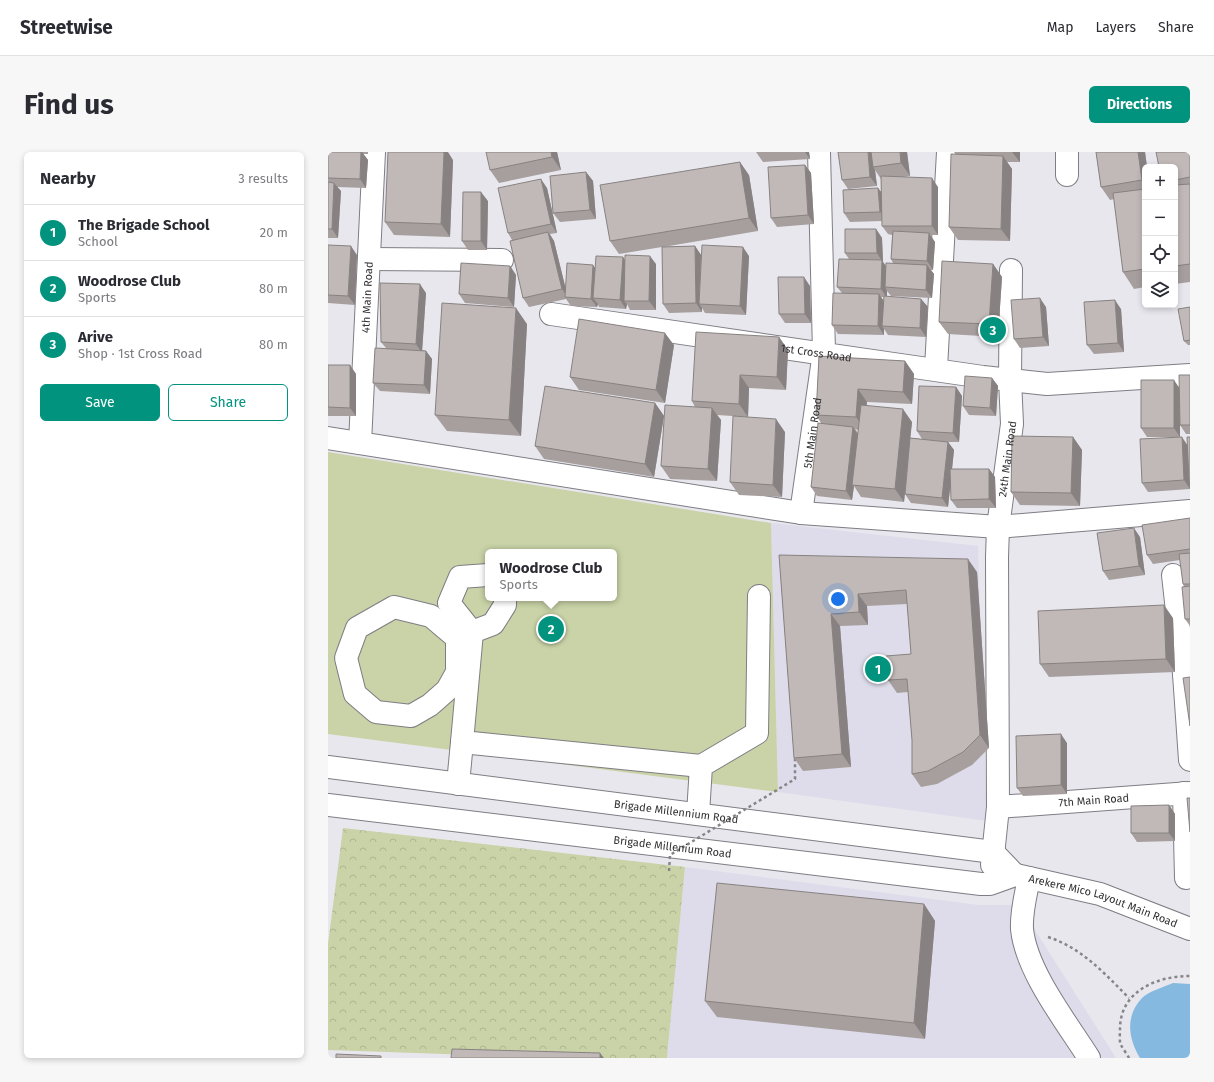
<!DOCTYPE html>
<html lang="en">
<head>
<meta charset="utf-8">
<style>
	body { margin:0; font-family:"Fira Sans",sans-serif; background:#f7f7f7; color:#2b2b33 }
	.controls { position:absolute; right:12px; top:12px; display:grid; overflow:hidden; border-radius:6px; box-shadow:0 2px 6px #0003 }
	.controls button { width:36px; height:36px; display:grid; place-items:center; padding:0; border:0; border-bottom:1px solid #e1e1e2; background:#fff; color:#2b2b33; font:20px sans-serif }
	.you { position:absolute; left:510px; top:447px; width:14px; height:14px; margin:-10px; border:3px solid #fff; border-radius:50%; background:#1a73e8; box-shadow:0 0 0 6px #1a73e833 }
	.badge { display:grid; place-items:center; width:26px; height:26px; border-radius:50%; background:#02937f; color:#fff; font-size:13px; font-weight:700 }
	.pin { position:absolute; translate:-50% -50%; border:2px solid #fff; box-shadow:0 1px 4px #0006 }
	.popup { position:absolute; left:157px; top:397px; width:132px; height:52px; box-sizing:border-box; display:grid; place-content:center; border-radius:6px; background:#fff; filter:drop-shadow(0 1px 3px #0005); font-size:13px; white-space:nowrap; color:#7c7c81 }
	.popup b { font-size:15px; color:#2b2b33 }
	.popup::after { content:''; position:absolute; left:50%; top:100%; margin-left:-8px; border:8px solid transparent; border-top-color:#fff }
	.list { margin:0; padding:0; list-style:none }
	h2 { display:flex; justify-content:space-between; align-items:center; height:52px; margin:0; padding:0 16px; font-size:17px }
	h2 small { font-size:13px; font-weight:400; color:#7c7c81 }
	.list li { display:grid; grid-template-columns:26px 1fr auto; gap:12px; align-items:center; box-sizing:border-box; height:56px; padding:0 16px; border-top:1px solid #e1e1e2 }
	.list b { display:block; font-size:15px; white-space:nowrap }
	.list p { margin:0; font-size:13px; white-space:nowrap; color:#7c7c81 }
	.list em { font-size:13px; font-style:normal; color:#7c7c81 }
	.actions { display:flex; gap:8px; padding:12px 16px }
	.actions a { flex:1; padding:9px 0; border:1px solid #02937f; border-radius:6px; text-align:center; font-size:14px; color:#02937f }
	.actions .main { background:#02937f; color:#fff }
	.icon { flex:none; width:22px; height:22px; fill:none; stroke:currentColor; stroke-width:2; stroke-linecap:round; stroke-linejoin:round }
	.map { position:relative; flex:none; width:862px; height:906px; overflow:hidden; border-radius:6px }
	header { display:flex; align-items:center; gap:24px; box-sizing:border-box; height:56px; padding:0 20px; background:#fff; border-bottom:1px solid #e1e1e2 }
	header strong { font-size:19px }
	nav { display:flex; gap:22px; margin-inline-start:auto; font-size:14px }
	.intro { display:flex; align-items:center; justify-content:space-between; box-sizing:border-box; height:96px; padding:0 24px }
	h1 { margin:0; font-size:28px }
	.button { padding:10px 18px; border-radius:6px; background:#02937f; color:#fff; font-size:14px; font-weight:700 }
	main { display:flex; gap:24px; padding:0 24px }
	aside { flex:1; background:#fff; border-radius:6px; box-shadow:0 2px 6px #0003 }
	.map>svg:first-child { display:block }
	.built { fill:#dedcea }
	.park { fill:url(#park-crowns) }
	.pitch { fill:#c9d3a7; fill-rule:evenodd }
	.water { fill:#86b9e0 }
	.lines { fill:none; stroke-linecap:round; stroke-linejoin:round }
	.minor-casing { stroke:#7e7d83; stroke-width:24 }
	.path { stroke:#868589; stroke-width:2.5; stroke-dasharray:3 3; stroke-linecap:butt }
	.minor { stroke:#fff; stroke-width:22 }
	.path-bridge { stroke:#868589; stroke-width:2.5; stroke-dasharray:3 3; stroke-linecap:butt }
	.wall { fill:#a69f9e; fill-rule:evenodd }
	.shaded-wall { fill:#878281 }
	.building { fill:#c1b9b8; stroke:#878281 }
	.labels { text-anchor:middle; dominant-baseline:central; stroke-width:3; stroke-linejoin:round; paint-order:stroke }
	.street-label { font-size:11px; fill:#323234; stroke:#fff }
</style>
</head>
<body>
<header>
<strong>Streetwise</strong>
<nav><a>Map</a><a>Layers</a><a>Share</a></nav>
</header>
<div class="intro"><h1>Find us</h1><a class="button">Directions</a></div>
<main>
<aside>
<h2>Nearby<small>3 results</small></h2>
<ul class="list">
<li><span class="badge">1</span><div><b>The Brigade School</b><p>School</p></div><em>20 m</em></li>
<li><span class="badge">2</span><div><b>Woodrose Club</b><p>Sports</p></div><em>80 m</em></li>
<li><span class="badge">3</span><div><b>Arive</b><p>Shop · 1st Cross Road</p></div><em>80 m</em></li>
</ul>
<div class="actions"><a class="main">Save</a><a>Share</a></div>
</aside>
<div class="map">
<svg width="862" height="906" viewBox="0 0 862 906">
	<defs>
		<pattern id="park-crowns" width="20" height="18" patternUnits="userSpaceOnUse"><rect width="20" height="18" fill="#c9d3a7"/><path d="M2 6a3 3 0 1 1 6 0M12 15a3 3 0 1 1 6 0" fill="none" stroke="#adb690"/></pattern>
	</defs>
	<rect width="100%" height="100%" fill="#e8e7ee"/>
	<path class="built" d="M443 371 650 394 659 669 450 640Z
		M357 715 651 753H704L707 778 788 906H339Z"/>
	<path class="park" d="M15 676 357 715 339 906H232L0 898V792Z"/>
	<path class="pitch" d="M0 300 443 371 450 640 0 582ZM160 400H286V446H160Z"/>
	<path class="water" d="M845 831 862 832V906H812C800 886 797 864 814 846 821 839 836 835 845 831Z"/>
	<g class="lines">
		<g class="minor-casing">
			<g id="minor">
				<path d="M739 0V23"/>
				<path d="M41 107 174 108"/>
				<path id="s1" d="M223 162 655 225 719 232 862 223"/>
				<path d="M608 216 620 0"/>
				<path d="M0 286 473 361 670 375 862 359"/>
				<path id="s2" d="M32 291 46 0"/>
				<path id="s3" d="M473 361 496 200 491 0"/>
				<path d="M160 423 132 425 121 451 144 480 134 590 373 614"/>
				<path d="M845 423 856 522"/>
				<path d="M144 480 165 472 177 453V446"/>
				<path d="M129 520 119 538 102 553 83 564 48 560 27 542 18 506 29 476 66 455 103 464 129 486V515"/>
				<path d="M862 521 856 522 862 608"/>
				<path id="s4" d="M0 615 665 700 687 723"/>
				<path d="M130 632 134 590"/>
				<path d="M856 641 858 726"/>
				<path id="s5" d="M0 653 653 732H662L687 723"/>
				<path id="s6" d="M670 655 862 641"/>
				<path d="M370 662 373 614 429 581 431 444"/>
				<path id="s7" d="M664 713 670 655 669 405 670 375 684 272 682 227 683 118"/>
				<path id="s8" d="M688 723 772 742 862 777"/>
				<path d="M701 726C698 742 693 760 694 777 698 819 739 871 761 906"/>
			</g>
		</g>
		<path class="path" d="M720 785C754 796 776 821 801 846
			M801 906C799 902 795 897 793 893 791 889 792 882 792 877 792 839 829 824 862 824"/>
		<use href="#minor" class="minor"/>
		<path class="path-bridge" d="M341 719 342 703 467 627V606"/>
	</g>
	<path class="wall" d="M0 0H40V2H35L40 8 38 36 9 35 13 39 10 86H0Z
		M229 0 233 18 171 31 162 18Z
		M428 0H481L482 7 435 10Z
		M579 0 582 24 575 25 610 35V83H602L607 90 605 118H603L606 122 604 146 563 144 559 139V145L593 147 600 155 598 185 560 183 556 177V183L510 182 504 173 514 141 509 135 521 107 517 101 548 77 554 86 555 110 558 114 565 111 563 107 564 83 560 82 554 74V69L522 70 516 61 550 36 553 40V27L547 18 549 34 520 37 514 28ZM553 145H556V149Z
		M626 0H692V10H679L684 17 682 89 630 88 621 75 628 3Z
		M768 0H817L819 15H817V135L806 137 795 120 786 47 782 48 773 35Z
		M862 0V130L847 132V15Z
		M125 8 122 85 66 83 57 70Z
		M477 13 483 21 486 72 449 75 443 66Z
		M258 20 265 29 268 67 232 70 225 61Z
		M421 23 430 79 335 95 367 94 373 103 421 104 418 163 377 161 374 156V160L341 161 335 152 334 95 291 102 282 89Z
		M219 36 229 81 222 82 226 89 237 134 267 115 295 105 296 108 328 112V158H302L299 152 298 157 271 155 270 152 269 155 243 154 238 147 201 155 195 146 184 88 180 81Z
		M160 49 159 98H140L134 89Z
		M0 93 29 103 27 153 0 151Z
		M665 112 674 125 670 185 620 182 611 170Z
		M182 114 188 123 186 155 137 151 131 142Z
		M482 134 483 171H457L451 162Z
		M98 141 94 198 98 199 104 207 102 242 52 239 45 231 58 196 53 190Z
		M718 155 721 194 692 196 686 187Z
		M862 155V193H860L856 189Z
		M793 157 796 200 766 202 759 193Z
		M199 172 193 284 119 279 107 263Z
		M451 185 460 198 458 238 421 236 420 265 389 263 393 268 389 329 342 327 333 314 367 255 364 249Z
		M346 193 337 251 251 238 242 225Z
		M491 204 577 209 586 222 584 252 539 250 538 253 584 270 582 286 594 287 589 279 628 235 634 244 631 290H620L626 298 624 317H661L667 325 668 356H629L623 348V330L620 355 583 351 577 342 581 300 576 350 533 345 526 334 524 348 489 344 483 335 493 271 488 263ZM527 277 530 278V281Z
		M0 213H22L28 222V264H0Z
		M862 223V282H858L852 273V285H819L813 276 851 236Z
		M664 226 670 234 668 264 641 263 635 254Z
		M327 251 336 264 326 325 216 307 207 294Z
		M457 280 454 345 411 343 402 330Z
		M745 285 754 298 752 354 692 353 683 340Z
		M862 285V337L820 340 814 331 860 293Z
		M862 366V474L857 467 856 435 855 432 852 408 825 412 819 403Z
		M812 385 817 423 781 428 775 419Z
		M451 403 649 420 661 596 644 613 609 632 593 635 584 622V588L580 540 569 541 560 528 583 502 579 452 539 454 540 473 512 474 523 615 475 619 466 606Z
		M845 466 847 520 721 525 712 512Z
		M739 591V642L695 644 689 636Z
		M841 653 847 662V689L809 690 803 681Z
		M596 752 607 769 597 887 389 865 377 849Z"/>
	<path class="shaded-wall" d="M33 0H34L40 8 38 36 32 27Z
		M116 0H120L125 8 122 85 113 72Z
		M223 0H229L233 18 224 5Z
		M477 0H481L482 7Z
		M540 0H545V15L547 18 549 34 542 25Z
		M572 0H579L582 24 573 11Z
		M684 0H692V10Z
		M810 0H817L819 15H817V32L814 28Z
		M675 4 684 17 682 89 673 77Z
		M412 10 421 23 430 79 421 66Z
		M477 13 483 21 486 72 480 63Z
		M258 20 265 29 268 67 262 58Z
		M604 26 610 35V83L604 74Z
		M213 27 219 36 229 81 223 72Z
		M6 31 13 39 10 86 4 77Z
		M550 36 557 45 559 69 552 60Z
		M153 40 160 49 159 98 153 89Z
		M548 77 554 86 555 110 560 117 557 135 559 139V146L553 137 554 109 549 101Z
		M220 80 226 89 240 146 234 137Z
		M601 81 607 90 605 118 599 109Z
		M23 94 29 103 27 153 20 144Z
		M367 94 373 103 371 152 374 156V160L368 151Z
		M415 95 421 104 418 163 412 154Z
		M322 104 328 112V158L321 149Z
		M295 105 301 114 296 149 299 152 298 157 292 148Z
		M665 112 674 125 670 185 661 172Z
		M265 113 271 122 265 146 270 152 269 155 263 147Z
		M599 113 606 122 604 146 598 138Z
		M182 114 188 123 186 155 180 146Z
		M476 125 482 134 483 171 477 162Z
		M92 132 98 141 94 201 88 192Z
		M551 142 557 151 554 174 556 177V183L550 174Z
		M712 146 718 155 721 194 715 185Z
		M593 147 600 155 598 185 592 176Z
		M787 148 793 157 796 200 790 191Z
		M188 156 199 172 193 284 181 268Z
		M337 181 346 193 337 251 328 238Z
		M451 185 460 198 458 238 449 225Z
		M98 199 104 207 102 242 96 233Z
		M577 209 586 222 584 252 575 240Z
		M22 213 28 222V264L22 256Z
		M412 223 421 236 420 265 411 252Z
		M664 226 670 234 668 264 662 256Z
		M846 228 852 237V285L846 276Z
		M628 235 634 244 631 290 625 281Z
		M530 237 539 250 537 278 528 265Z
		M327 251 336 264 326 325 317 312Z
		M384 256 393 268 389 329 380 317Z
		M575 257 584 270 576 350 567 337Z
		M448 267 457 280 454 345 445 333Z
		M525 275 531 284 524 333 526 334 524 348 518 339Z
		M745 285 754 298 752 354 743 341Z
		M854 285 860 294 861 328 862 330V337L856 328Z
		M620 290 626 298 620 355 614 346Z
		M661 317 667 325 668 356 661 347Z
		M806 376 812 385 817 423 811 414Z
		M640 407 649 420 661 596 652 583Z
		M530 442 539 454 540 473 531 460Z
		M836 453 845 466 847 520 838 507Z
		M503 462 512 474 523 615 514 602Z
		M733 582 739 591V642L733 633Z
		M841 653 847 662V689L841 681Z
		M596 752 607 769 597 887 586 871Z
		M272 901 276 906H272Z"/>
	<path class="building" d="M0 0H33L32 27 0 26Z
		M60 0H116L113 72 57 70Z
		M158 0H223L224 5 162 18Z
		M510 0H540L542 25 514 28Z
		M543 0H572L573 11 545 15Z
		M768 0H810L814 28 773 35Z
		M828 0H862V25L847 28V15H831Z
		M623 2 675 4 673 77 621 75Z
		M412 10 421 66 282 89 272 33Z
		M477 13 480 63 443 66 440 15Z
		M258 20 262 58 225 61 222 24Z
		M553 24 604 26V74H554Z
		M213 27 223 72 180 81 170 36Z
		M0 30 6 31 4 77H0Z
		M862 32V112L847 114V33Z
		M550 36 552 60 516 61 515 38Z
		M817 37V117L795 120 785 41Z
		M135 40H153V89H134Z
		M517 77H548L549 101H517Z
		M565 79 601 81 599 109 563 107Z
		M220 80 234 137 195 146 182 89Z
		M0 93 23 94 20 144 0 143Z
		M374 93 415 95 412 154 371 152Z
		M367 94 368 151 335 152 334 95Z
		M297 103 322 104 321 149H296Z
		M268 104 295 105 292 148 265 146Z
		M511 107 554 108 553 137 509 135Z
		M614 109 665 112 661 172 611 170Z
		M133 111 182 114 180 146 131 142Z
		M239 111 265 113 263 147 237 145Z
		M558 111 599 113 598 138 557 135Z
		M450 125H476L477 162H451Z
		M52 131 92 132 88 192 53 190Z
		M505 141 551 142 550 174 504 173Z
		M556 144 593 147 592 176 554 174Z
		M712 146 715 185 686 187 683 148Z
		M787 148 790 191 759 193 756 150Z
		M114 151 188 156 181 268 107 263Z
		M862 155V188L856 189 850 157Z
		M251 167 337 181 328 238 242 225Z
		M368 180 451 185 449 225 412 223 411 252 364 249Z
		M47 196 98 199 96 233 45 231Z
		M491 204 577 209 575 240 530 237 528 265 488 263Z
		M0 213H22V256L0 255Z
		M851 223H862V273H852Z
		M637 224 664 226 662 256 635 254Z
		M813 228H846V276H813Z
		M217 234 327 251 317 312 207 294Z
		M591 234 628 235 625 281 589 279Z
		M337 253 384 256 380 317 333 314Z
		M533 253 575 257 567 337 524 333Z
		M405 264 448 267 445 333 402 330Z
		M490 271 525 275 518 339 483 335Z
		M684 284 745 285 743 341 683 340Z
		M854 285 856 328 814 331 812 287Z
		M859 285H862V328H861Z
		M582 286 620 290 614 346 577 342Z
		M622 317H661V347L623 348Z
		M862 366V397L819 403 814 373Z
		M806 376 811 414 775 419 769 381Z
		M862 401V432H855L851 402Z
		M451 403 640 407 652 583 635 600 600 619 584 622V588L579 527 560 528 558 504 583 502 578 438 530 442 531 460 503 462 514 602 466 606Z
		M862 434V467H857L854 435Z
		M836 453 838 507 712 512 710 459Z
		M862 525V574L855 526Z
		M733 582V633L689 636 688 584Z
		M859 646H862V680Z
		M841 653V681H803V654Z
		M389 731 596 752 586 871 377 849Z
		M124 897 272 901V906H123Z
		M8 902 53 904V906H8Z"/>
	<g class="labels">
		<g class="street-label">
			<text stroke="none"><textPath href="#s2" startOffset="146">4th Main Road</textPath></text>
			<text stroke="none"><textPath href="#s1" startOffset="268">1st Cross Road</textPath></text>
			<text stroke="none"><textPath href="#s3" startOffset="81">5th Main Road</textPath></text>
			<text stroke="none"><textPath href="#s7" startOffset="407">24th Main Road</textPath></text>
			<text stroke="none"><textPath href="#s6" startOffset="96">7th Main Road</textPath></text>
			<text stroke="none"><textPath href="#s4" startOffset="351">Brigade Millennium Road</textPath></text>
			<text stroke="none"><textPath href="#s5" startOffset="347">Brigade Millenium Road</textPath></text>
			<text stroke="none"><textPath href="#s8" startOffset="91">Arekere Mico Layout Main Road</textPath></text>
		</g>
	</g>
</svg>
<div class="controls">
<button>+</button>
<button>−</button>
<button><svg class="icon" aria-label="locate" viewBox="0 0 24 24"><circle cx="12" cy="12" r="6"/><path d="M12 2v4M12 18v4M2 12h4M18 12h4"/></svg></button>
<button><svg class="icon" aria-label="layers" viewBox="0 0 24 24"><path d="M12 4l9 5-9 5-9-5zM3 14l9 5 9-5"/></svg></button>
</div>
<div class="you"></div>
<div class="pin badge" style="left:550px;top:517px">1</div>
<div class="pin badge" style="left:223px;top:477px">2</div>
<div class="popup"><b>Woodrose Club</b>Sports</div>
<div class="pin badge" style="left:665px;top:178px">3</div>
</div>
</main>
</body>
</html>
